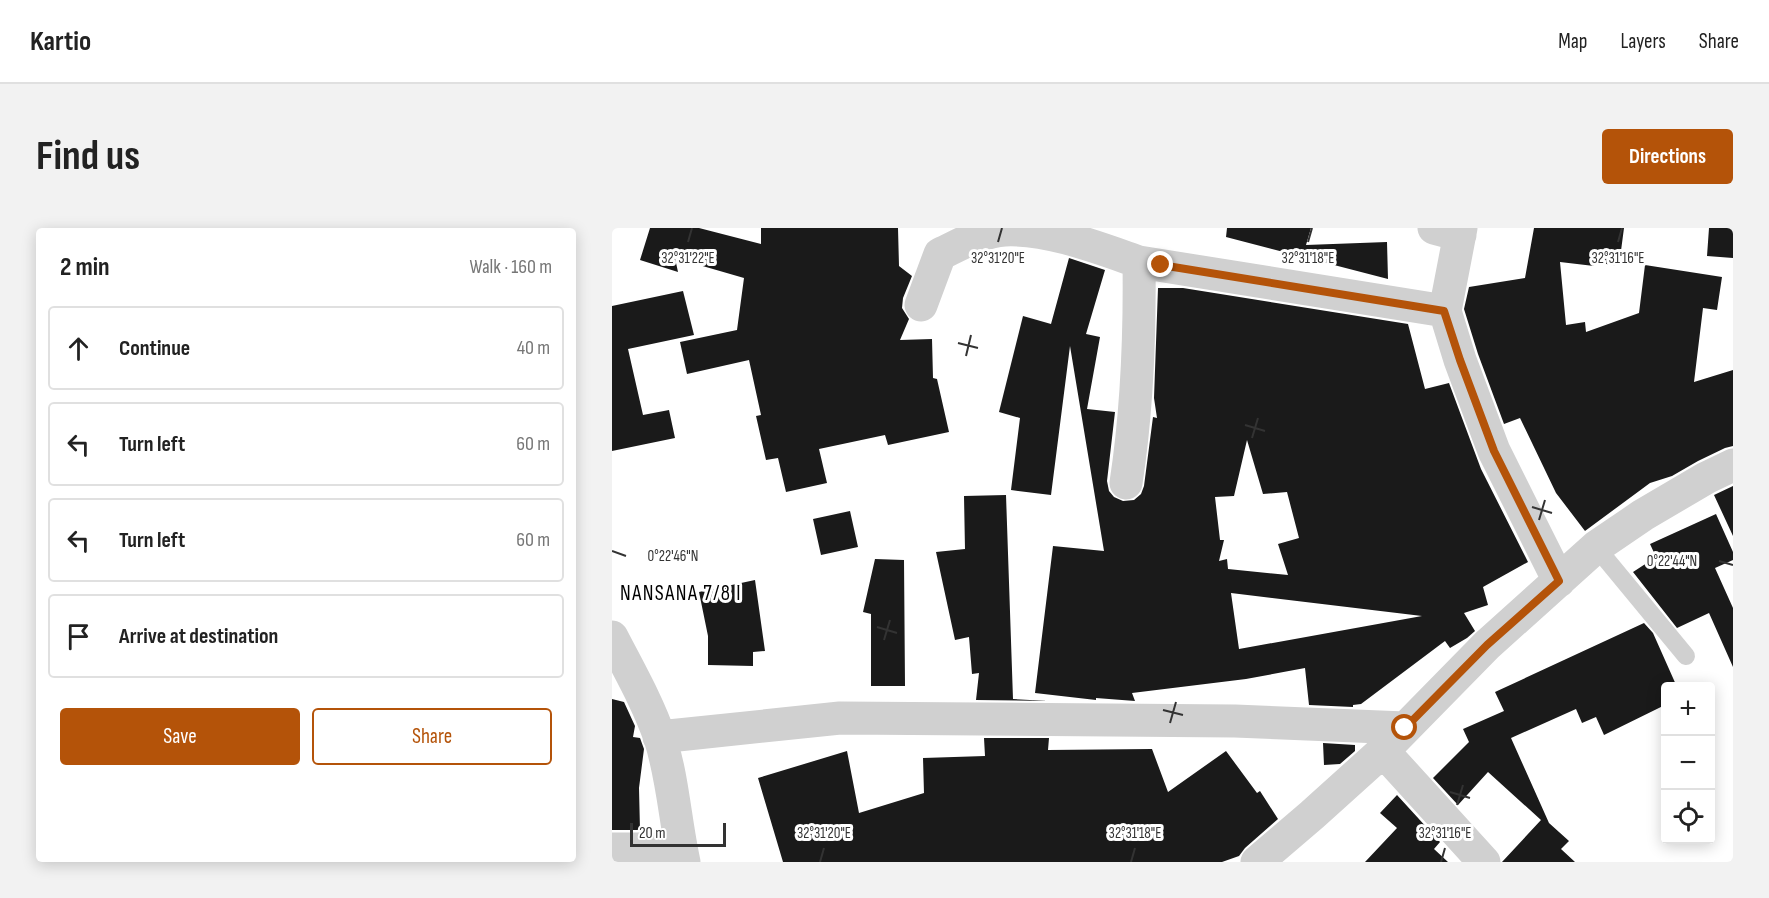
<!DOCTYPE html>
<html lang="en">
<head>
<meta charset="utf-8">
<style>
	body { margin:0; font-family:"Sofia Sans Condensed",sans-serif; background:#f2f2f2; color:#222 }
	.controls { position:absolute; right:18px; bottom:18px; display:grid; overflow:hidden; border-radius:6px; box-shadow:0 3px 15px #0003 }
	.controls button { width:54px; height:54px; display:grid; place-items:center; padding:0; border:0; border-bottom:2px solid #e0e0e0; background:#fff; color:#222; font:30px sans-serif }
	.scale { position:absolute; left:18px; bottom:15px; width:96px; box-sizing:border-box; padding-left:6px; border:3px solid #333; border-top:0; font-size:16px; line-height:21px; white-space:nowrap; color:#333; -webkit-text-stroke:4px #fff; paint-order:stroke }
	.stop { position:absolute; width:18px; height:18px; margin:-14px; border:4px solid #b45309; border-radius:50%; background:#fff }
	.stop.end { background:#b45309; border-color:#fff; box-shadow:0 2px 6px #0008 }
	.list { margin:0; padding:0; list-style:none }
	h2 { display:flex; justify-content:space-between; align-items:center; height:78px; margin:0; padding:0 24px; font-size:26px }
	h2 small { font-size:20px; font-weight:400; color:#767676 }
	.list li { display:grid; grid-template-columns:39px 1fr auto; gap:18px; align-items:center; box-sizing:border-box; height:84px; margin:0 12px 12px; padding:0 12px; border:2px solid #e0e0e0; border-radius:6px }
	.list b { display:block; font-size:22px; white-space:nowrap }
	.list em { font-size:20px; font-style:normal; color:#767676 }
	.actions { display:flex; gap:12px; padding:18px 24px }
	.actions a { flex:1; padding:14px 0; border:2px solid #b45309; border-radius:6px; text-align:center; font-size:21px; color:#b45309 }
	.actions .main { background:#b45309; color:#fff }
	.icon { flex:none; width:33px; height:33px; fill:none; stroke:currentColor; stroke-width:2; stroke-linecap:round; stroke-linejoin:round }
	.map { position:relative; flex:none; width:1121px; height:634px; overflow:hidden; border-radius:6px }
	header { display:flex; align-items:center; gap:36px; box-sizing:border-box; height:84px; padding:0 30px; background:#fff; border-bottom:2px solid #e0e0e0 }
	header strong { font-size:28px }
	nav { display:flex; gap:33px; margin-inline-start:auto; font-size:21px }
	.intro { display:flex; align-items:center; justify-content:space-between; box-sizing:border-box; height:144px; padding:0 36px }
	h1 { margin:0; font-size:42px }
	.button { padding:15px 27px; border-radius:6px; background:#b45309; color:#fff; font-size:21px; font-weight:700 }
	main { display:flex; gap:36px; padding:0 36px }
	aside { flex:1; background:#fff; border-radius:6px; box-shadow:0 3px 15px #0003 }
	.map>svg:first-child { display:block }
	.building { fill:#1a1a1a; fill-rule:evenodd }
	.lines { fill:none; stroke-linecap:round; stroke-linejoin:round }
	.service { stroke:#d0d0d0; stroke-width:18 }
	.minor { stroke:#d0d0d0; stroke-width:33 }
	.route { stroke:#b45309; stroke-width:8 }
	.ticks { fill:none; stroke:#333; stroke-width:2 }
	.labels { text-anchor:middle; dominant-baseline:central; stroke-width:6; stroke-linejoin:round; paint-order:stroke }
	.quarter-label { font-size:21px; letter-spacing:1.5px; fill:#000; stroke:#fff }
	.ticks-label { font-size:15px; text-anchor:middle; fill:#333; stroke:#fff; stroke-width:6; stroke-linejoin:round; paint-order:stroke }
</style>
</head>
<body>
<header>
<strong>Kartio</strong>
<nav><a>Map</a><a>Layers</a><a>Share</a></nav>
</header>
<div class="intro"><h1>Find us</h1><a class="button">Directions</a></div>
<main>
<aside>
<h2>2 min<small>Walk · 160 m</small></h2>
<ul class="list">
<li><svg class="icon" aria-label="ahead" viewBox="0 0 24 24"><path d="M12 20V5M6 11l6-6 6 6"/></svg><div><b>Continue</b></div><em>40 m</em></li>
<li><svg class="icon" aria-label="left" viewBox="0 0 24 24"><path d="M17 20v-9H6M10 6l-5 5 5 5"/></svg><div><b>Turn left</b></div><em>60 m</em></li>
<li><svg class="icon" aria-label="left" viewBox="0 0 24 24"><path d="M17 20v-9H6M10 6l-5 5 5 5"/></svg><div><b>Turn left</b></div><em>60 m</em></li>
<li><svg class="icon" aria-label="arrive" viewBox="0 0 24 24"><path d="M6 21V4h12l-3 4 3 4H6"/></svg><div><b>Arrive at destination</b></div></li>
</ul>
<div class="actions"><a class="main">Save</a><a>Share</a></div>
</aside>
<div class="map">
<svg width="1121" height="634" viewBox="0 0 1121 634">
	<rect width="100%" height="100%" fill="#fff"/>
	<path class="building" d="M38 0H87L149 16V0H286L287 38 300 48 291 70 290 80 297 91 288 112 320 111 321 150 325 151 337 204 276 217 273 207 207 221 215 255 174 264 166 230 154 232 144 188 149 187 137 132 75 146 68 114 125 102 132 50 63 30 66 44 28 32Z
		M615 0H699L694 17 775 14 776 51 614 9Z
		M922 0H1012L1007 38 982 34V38L948 34 954 97 973 94 974 104 1027 85 1033 37 1110 49 1105 82 1091 80 1082 154 1121 142V218L1113 220 1086 233 1060 248 1038 255 973 303 944 265 908 190 892 196 866 126 852 81 857 59 913 50Z
		M1097 0H1121V30L1095 28Z
		M457 30 493 42 474 106 488 109 475 181 503 184 495 253 497 263 502 269 511 273 522 272 529 266 532 258 541 189 545 190 542 170 546 60H571L796 96 813 161 837 155 869 241 916 334 871 359 876 377 852 385 863 403 855 410 838 420 833 413 749 476 741 477V479L697 477 693 440 634 451 520 465 523 473 484 470V472L423 465 441 318 492 323 458 118 439 267 399 262 408 190 387 184 411 88 439 96ZM635 212 651 266 675 264 687 310 666 316 676 347 616 341 615 331 607 333 612 312H608L603 269 622 268ZM619 365 810 388 627 421Z
		M71 63 82 107 16 121 31 187 57 182 63 210 0 223V78Z
		M1121 258V308L1102 267Z
		M394 267 401 471 436 473 364 472 367 445 360 446 357 409 343 412 324 324 353 321 352 268Z
		M238 283 246 319 209 327 201 291Z
		M1104 286 1121 324V332L1103 340 1121 380V439L1097 385 1065 400 1021 344 1044 329 1038 316Z
		M263 331 292 332 293 458H259V386L251 384Z
		M143 352 153 423 141 424V438L96 437V408L87 364Z
		M1032 395 1041 405 1065 459H1053V477L992 507 984 489 970 495 964 481 899 510 937 595 957 613 949 621 963 634H890L929 592 876 544 846 577 821 550 857 514 851 501 892 483 883 464Z
		M0 471 12 474 23 498 21 509 28 510 32 521 27 560 28 602H0Z
		M372 510H437L436 522 540 521 556 564 614 523 645 565 648 563 666 591 633 620 627 628 610 634H171L146 550 235 523 247 585 312 565 311 530 373 528Z
		M711 515 743 517V523L728 536 712 537Z
		M785 567 828 614 822 621 836 634H753L785 600 768 585Z"/>
	<g class="lines">
		<path class="service" d="M984 319 1074 428"/>
		<path class="minor" d="M822 0 848 7
			M849 0 833 83 848 132 882 223 947 353
			M309 77 328 26C348 17 370 3 393 2 436 0 487 20 527 34
			M514 255C525 183 528 108 527 34L833 83
			M0 409C17 442 36 475 48 510 61 550 63 593 72 634
			M47 509 228 490 623 493 793 500
			M771 523 872 634
			M0 621H69
			M645 634 700 587 771 523 875 417 984 319 1031 287 1094 250 1121 237"/>
	</g>
	<g class="lines">
		<path class="route" d="M549 37 832 83 848 132 882 223 947 353 875 417 793 500"/>
	</g>
	<path class="ticks" d="M76 14 80 0M386 14 390 0M696 14 700 0M1006 14 1010 0M346 115 366 120M354 128 359 107M633 197 653 203M640 210 646 190M920 279 940 285M927 292 933 272M0 323 14 328M1107 333 1121 337M265 399 285 405M272 412 278 392M551 482 571 487M558 495 564 474M838 564 858 570M845 577 851 557M208 634 212 620M519 634 523 620M829 634 833 620"/>
	<g class="labels">
		<g class="quarter-label">
			<text x="69" y="365">NANSANA 7/8 I</text>
		</g>
	</g>
	<g class="ticks-label">
		<text x="76" y="35">32°31'22"E</text>
		<text x="386" y="35">32°31'20"E</text>
		<text x="696" y="35">32°31'18"E</text>
		<text x="1006" y="35">32°31'16"E</text>
		<text x="61" y="333">0°22'46"N</text>
		<text x="1060" y="338">0°22'44"N</text>
		<text x="212" y="610">32°31'20"E</text>
		<text x="523" y="610">32°31'18"E</text>
		<text x="833" y="610">32°31'16"E</text>
	</g>
</svg>
<div class="controls">
<button>+</button>
<button>−</button>
<button><svg class="icon" aria-label="locate" viewBox="0 0 24 24"><circle cx="12" cy="12" r="6"/><path d="M12 2v4M12 18v4M2 12h4M18 12h4"/></svg></button>
</div>
<div class="scale">20 m</div>
<div class="stop" style="left:793px;top:500px"></div>
<div class="stop end" style="left:549px;top:37px"></div>
</div>
</main>
</body>
</html>
